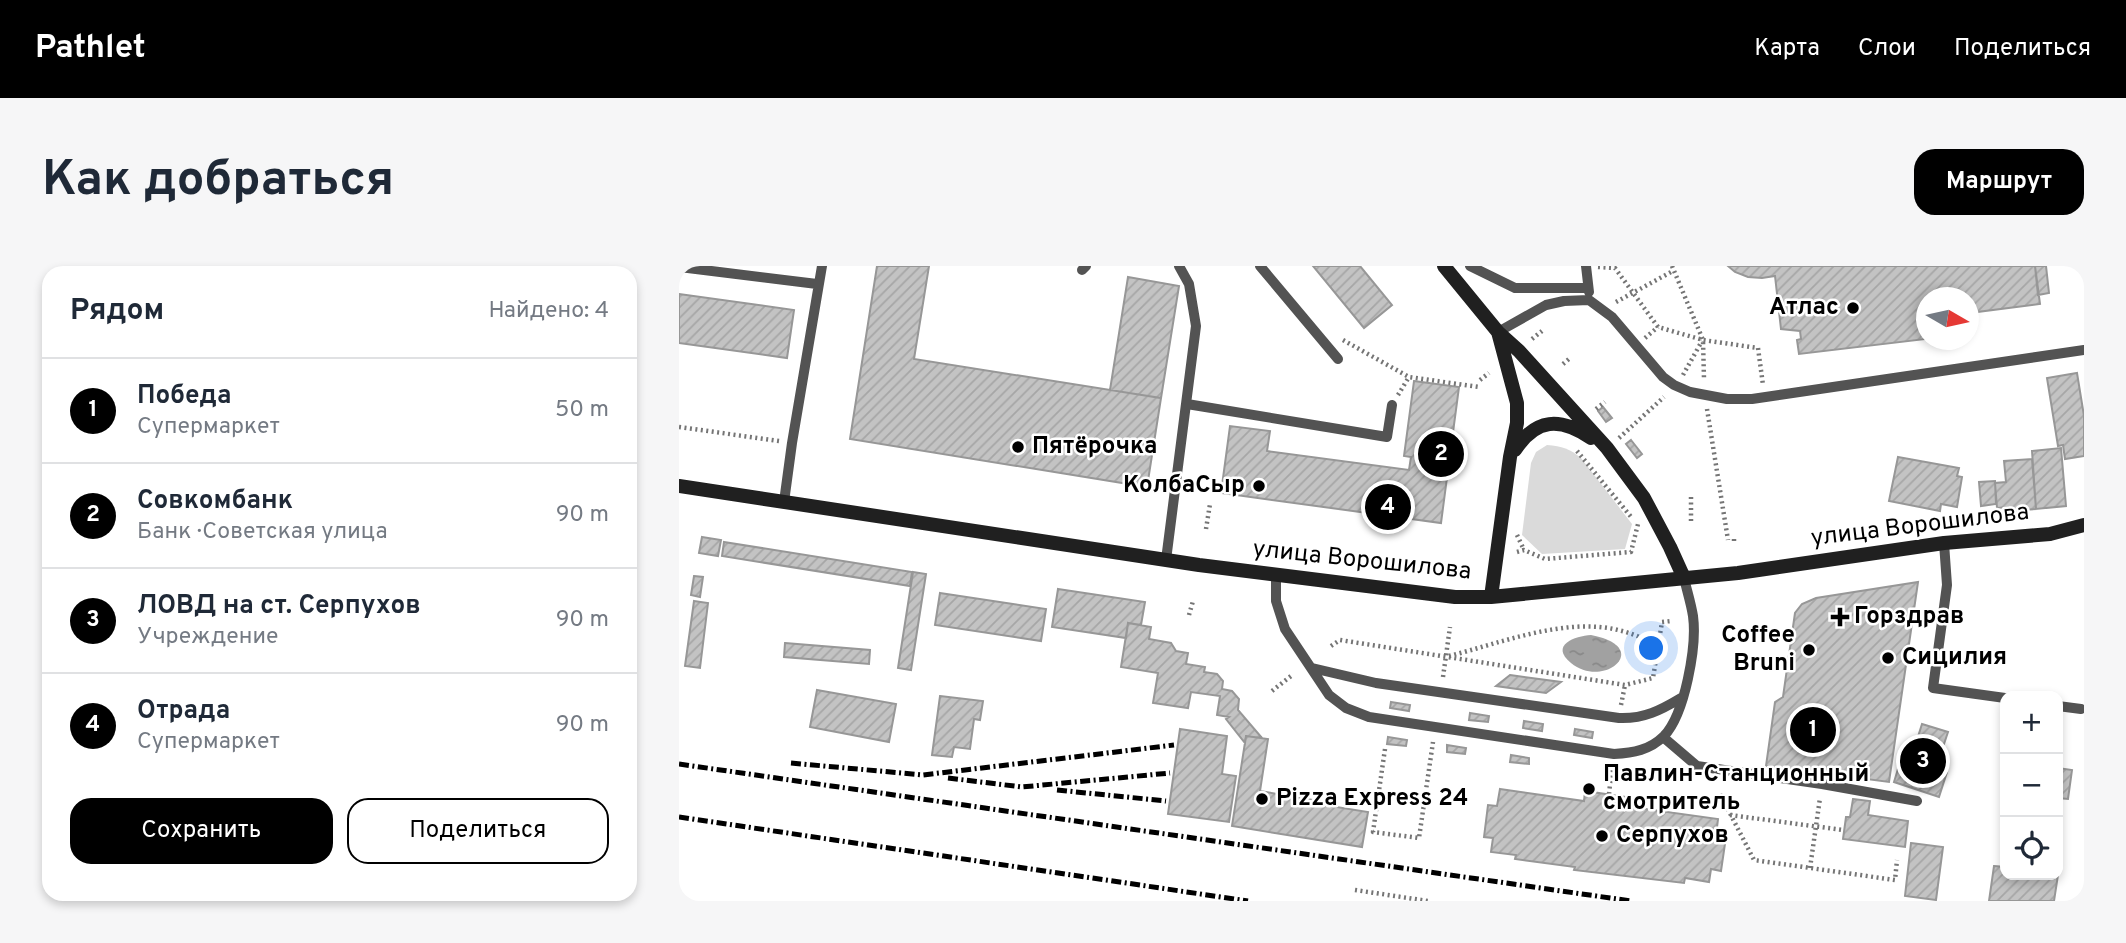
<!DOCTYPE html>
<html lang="ru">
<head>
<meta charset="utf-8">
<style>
	body { margin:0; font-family:Overpass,sans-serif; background:#f6f6f7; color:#1f2937 }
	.controls { position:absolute; right:21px; bottom:21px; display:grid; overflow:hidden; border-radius:14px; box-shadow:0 4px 10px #0003 }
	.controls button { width:63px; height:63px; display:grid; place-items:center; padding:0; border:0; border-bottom:2px solid #e0e1e3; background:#fff; color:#1f2937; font:35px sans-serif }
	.compass { position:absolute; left:1237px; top:21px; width:63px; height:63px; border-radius:50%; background:#fff; box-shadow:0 4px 10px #0003; rotate:99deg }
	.you { position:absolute; left:973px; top:383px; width:24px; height:24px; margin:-18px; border:5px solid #fff; border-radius:50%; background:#1a73e8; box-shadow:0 0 0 10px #1a73e833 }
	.badge { display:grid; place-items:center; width:46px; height:46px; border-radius:50%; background:#000; color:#fff; font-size:23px; font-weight:700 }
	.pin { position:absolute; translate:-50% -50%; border:4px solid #fff; box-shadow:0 2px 7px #0006 }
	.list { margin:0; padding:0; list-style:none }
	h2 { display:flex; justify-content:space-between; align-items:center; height:91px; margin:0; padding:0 28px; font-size:30px }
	h2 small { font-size:23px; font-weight:400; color:#747a83 }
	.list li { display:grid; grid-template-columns:46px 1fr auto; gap:21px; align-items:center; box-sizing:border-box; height:105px; padding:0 28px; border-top:2px solid #e0e1e3 }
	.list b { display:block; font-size:26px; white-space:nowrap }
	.list p { margin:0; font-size:23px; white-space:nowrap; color:#747a83 }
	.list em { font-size:23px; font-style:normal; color:#747a83 }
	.actions { display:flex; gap:14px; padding:21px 28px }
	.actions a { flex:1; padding:16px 0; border:2px solid #000; border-radius:21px; text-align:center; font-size:24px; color:#000 }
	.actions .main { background:#000; color:#fff }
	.icon { flex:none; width:38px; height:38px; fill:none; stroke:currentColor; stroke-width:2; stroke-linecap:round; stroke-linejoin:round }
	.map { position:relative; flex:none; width:1405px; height:635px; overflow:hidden; border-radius:21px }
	header { display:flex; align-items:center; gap:42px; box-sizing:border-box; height:98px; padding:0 35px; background:#000; color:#fff }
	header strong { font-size:33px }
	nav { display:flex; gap:38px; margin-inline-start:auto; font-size:24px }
	.intro { display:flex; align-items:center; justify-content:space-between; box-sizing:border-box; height:168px; padding:0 42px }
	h1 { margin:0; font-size:49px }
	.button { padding:18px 32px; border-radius:21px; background:#000; color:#fff; font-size:24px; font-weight:700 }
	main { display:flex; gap:42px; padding:0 42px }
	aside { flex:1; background:#fff; border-radius:21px; box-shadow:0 4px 10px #0003 }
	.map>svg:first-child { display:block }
	.green { fill:#dadada }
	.water { fill:url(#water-ripples) }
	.building { fill:url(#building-hatch); stroke:#979797; stroke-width:2 }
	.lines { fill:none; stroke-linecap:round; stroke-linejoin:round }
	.path { stroke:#757575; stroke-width:4.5; stroke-dasharray:2 3.5; stroke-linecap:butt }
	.lane { stroke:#535353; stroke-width:10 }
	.secondary { stroke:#202020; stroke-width:14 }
	.rail { stroke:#000; stroke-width:5; stroke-dasharray:10 3.5 2 3.5; stroke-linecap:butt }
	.poi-dot { fill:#000; stroke:#fff; stroke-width:2.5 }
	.labels { text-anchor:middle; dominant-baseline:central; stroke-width:5; stroke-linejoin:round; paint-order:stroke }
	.poi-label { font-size:24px; font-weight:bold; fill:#000; stroke:#fff; text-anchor:start }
	.street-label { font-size:24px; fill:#000; stroke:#fff }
</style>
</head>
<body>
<header>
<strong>Pathlet</strong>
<nav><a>Карта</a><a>Слои</a><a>Поделиться</a></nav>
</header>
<div class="intro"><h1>Как добраться</h1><a class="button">Маршрут</a></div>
<main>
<aside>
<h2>Рядом<small>Найдено: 4</small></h2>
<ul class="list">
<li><span class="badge">1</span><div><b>Победа</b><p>Супермаркет</p></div><em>50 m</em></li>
<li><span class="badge">2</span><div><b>Совкомбанк</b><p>Банк · Советская улица</p></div><em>90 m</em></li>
<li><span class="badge">3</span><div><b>ЛОВД на ст. Серпухов</b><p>Учреждение</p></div><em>90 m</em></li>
<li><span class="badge">4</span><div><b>Отрада</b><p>Супермаркет</p></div><em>90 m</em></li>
</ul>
<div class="actions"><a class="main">Сохранить</a><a>Поделиться</a></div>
</aside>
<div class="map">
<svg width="1405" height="635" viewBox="0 0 1405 635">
	<defs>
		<pattern id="water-ripples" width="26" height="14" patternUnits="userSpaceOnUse" patternTransform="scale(1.75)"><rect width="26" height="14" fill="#a1a1a1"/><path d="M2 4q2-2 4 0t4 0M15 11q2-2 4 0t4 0" fill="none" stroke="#898989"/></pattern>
		<pattern id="building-hatch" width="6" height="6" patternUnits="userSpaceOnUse" patternTransform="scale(1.75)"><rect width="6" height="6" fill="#c3c3c3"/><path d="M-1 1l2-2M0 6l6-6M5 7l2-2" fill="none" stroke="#a6a6a6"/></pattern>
	</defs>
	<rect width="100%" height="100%" fill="#fff"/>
	<path class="green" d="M868 179C883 180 891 183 902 192L953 258 946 283 863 288 843 269 852 197 857 186Z"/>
	<path class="water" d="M912 369C975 381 925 424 892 397 870 379 896 370 912 369Z"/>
	<path class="building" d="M198 0H250L235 93 482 132 468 221 171 173Z
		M634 0H681L713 39 685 62Z
		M1049 0H1356L1361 38 1290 47V32H1248V51L1240 52 1241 59 1245 58 1247 73 1120 88 1118 74 1122 73 1121 65 1102 63 1096 10 1083 12 1069 11 1056 6Z
		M1356 0H1367L1370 27 1359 29Z
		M449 11 500 20 482 132 431 124Z
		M0 28 115 44 108 92 0 77Z
		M1398 107 1405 150V190L1386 193 1384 179 1379 180 1368 112Z
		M735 115 780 121 762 257 542 227 551 160 591 165 588 185 730 204 732 191 725 190Z
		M924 141 933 152 927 156 919 145Z
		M952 174 963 188 958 192 947 178Z
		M1382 182 1387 240 1357 243 1353 185Z
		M1219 191 1280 202 1278 210 1283 211 1278 241 1262 238 1261 245 1210 235Z
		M1353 193 1357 243 1329 245V241L1318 242 1316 217 1327 216 1325 195Z
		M1316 215 1317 238 1302 240 1300 216Z
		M23 271 42 274 39 290 20 287Z
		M45 276 233 306 231 320 43 290Z
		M234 306 247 308 232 404 219 402Z
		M15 310 24 311 21 331 12 329Z
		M1239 316 1210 516 1087 500 1096 436 1104 431 1116 347 1123 338 1137 332Z
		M379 323 466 336 462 359 449 357 447 372 373 361Z
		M261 327 367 343 362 375 256 359Z
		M15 335 29 337 21 402 6 400Z
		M449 357 472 361 470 373 492 377 497 385 509 387 507 398 526 401 525 406 538 408 544 415 543 423 553 425 560 433 559 444 583 472 567 470 566 477 547 453 550 451 538 449 541 430 512 426 509 442 474 437 479 407 442 401Z
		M106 377 191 384 190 398 105 391Z
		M831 409 882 416 867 427 817 420Z
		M138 424 217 438 210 476 131 461Z
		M261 430 304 435 301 454 295 453 291 483 275 481 273 491 253 489Z
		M712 436 731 439 730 445 711 442Z
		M791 447 810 450 809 456 790 454Z
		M845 455 864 458 863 465 844 462Z
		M1243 458 1269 466 1257 502 1268 506 1260 531 1215 516 1222 493 1231 496Z
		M501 463 548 470 543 508 557 510 550 556 489 548Z
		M896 463 914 466 913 472 895 469Z
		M567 470 589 473 581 525 652 537 651 540 689 546 683 581 553 560Z
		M709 471 728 474 727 480 708 478Z
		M768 479 787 482 786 488 768 486Z
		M832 489 850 492V498L831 496Z
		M1379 502 1393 504 1389 533 1379 532Z
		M821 523 905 535 906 525 954 532 952 541 1039 553 1037 570 1047 571 1042 605 1032 603 1030 616 1006 612 1005 617 895 604 896 601 836 593 837 589 812 586 814 572 805 571 809 539 818 540Z
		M1174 533 1191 535 1189 549 1229 555 1226 581 1164 573 1167 551H1171Z
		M1232 577 1264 581 1257 634 1226 630Z
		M1315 600 1326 601V609H1379L1375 635H1310Z"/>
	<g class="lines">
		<path class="path" d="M993 0 1024 74 1025 113
			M919 1 936 2 979 61 1024 74 1079 82 1084 119
			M937 36 994 5
			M966 72 979 61
			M853 73 863 65
			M664 74 730 111 800 121
			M884 98 891 92
			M1004 109 1023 75
			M801 114 810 107
			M719 129 730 111
			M917 143 926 136
			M1028 143 1049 274
			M0 161 100 175
			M940 172 985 131
			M898 185 953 252
			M1012 255V230
			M527 263 531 238
			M838 269 845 284
			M1055 273V278
			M838 286 845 284 866 293 952 286 959 258
			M510 349 514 335
			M652 380 661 374 946 419 974 412 983 356 992 355
			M770 390C822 377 886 351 939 364 953 367 967 374 980 379
			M764 411 771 361
			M593 425 612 410
			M942 439 946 419
			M706 483 694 566 740 572 754 476
			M930 528 933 500
			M1041 528 1075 594 1216 614 1218 594
			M1051 549 1164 564
			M1131 602 1141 532
			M676 624 749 635"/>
		<path class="lane" d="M581 0 659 93
			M791 0 836 22H909
			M907 0 910 26
			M0 1 138 18
			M403 4 407 0
			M819 66 867 39 885 35 910 34 933 51 984 111 995 119 1011 126 1048 133H1073L1405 84
			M508 138 708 171 713 139
			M105 236 113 177 143 0
			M1265 277 1268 319 1254 422 1326 432
			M487 294 517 60 510 18 500 0
			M597 309V335L606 363 650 429 667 442 690 451 935 488C954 487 971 484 985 470 1006 448 1018 380 1014 350 1012 337 1008 325 1005 312
			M633 402 697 417 940 452C965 453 982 444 1002 432
			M1379 440 1402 443
			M984 471 1018 500 1143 518 1238 535"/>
		<path class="secondary" d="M765 0 819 66 838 137V157L831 191 812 331
			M820 67 840 85 928 182 965 232 991 281 1005 312
			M836 184C857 152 881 151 912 172
			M0 220 520 299 776 331H812L1059 307 1265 277 1371 268 1405 259"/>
		<path class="rail" d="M112 497 244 509 495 479
			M0 498 952 635
			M269 512 343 521 491 507
			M378 524 487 535
			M0 551 569 635"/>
	</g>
	<g class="poi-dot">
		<circle cx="1174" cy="42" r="7"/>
		<circle cx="339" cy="181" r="7"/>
		<circle cx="580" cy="220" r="7"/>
		<path d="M1157.5 340.5h7v7h7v7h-7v7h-7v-7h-7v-7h7z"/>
		<circle cx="1130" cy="384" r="7"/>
		<circle cx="1209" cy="392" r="7"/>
		<circle cx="910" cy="523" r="7"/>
		<circle cx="583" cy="533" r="7"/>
		<circle cx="923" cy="570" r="7"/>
	</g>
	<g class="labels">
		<g class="poi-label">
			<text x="1160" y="42" text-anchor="end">Атлас</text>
			<text x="353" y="181">Пятёрочка</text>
			<text x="566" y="220" text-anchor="end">КолбаСыр</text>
			<text x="1175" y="351">Горздрав</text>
			<text x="1116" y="370" text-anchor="end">Coffee<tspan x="1116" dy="28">Bruni</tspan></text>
			<text x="1223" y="392">Сицилия</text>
			<text x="924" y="509">Павлин-Станционный<tspan x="924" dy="28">смотритель</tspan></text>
			<text x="597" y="533">Pizza Express 24</text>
			<text x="937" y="570">Серпухов</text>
		</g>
		<g class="street-label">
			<text transform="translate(1241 260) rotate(-7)">улица Ворошилова</text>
			<text transform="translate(683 295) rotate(6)">улица Ворошилова</text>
		</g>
	</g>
</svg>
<div class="controls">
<button>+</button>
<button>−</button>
<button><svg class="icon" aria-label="locate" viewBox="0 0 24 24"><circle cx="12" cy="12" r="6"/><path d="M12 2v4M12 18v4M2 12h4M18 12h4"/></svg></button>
</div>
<svg class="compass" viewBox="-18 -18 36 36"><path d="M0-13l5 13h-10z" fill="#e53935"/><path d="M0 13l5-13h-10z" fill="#747a83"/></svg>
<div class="you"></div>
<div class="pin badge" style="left:1134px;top:464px">1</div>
<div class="pin badge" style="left:762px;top:188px">2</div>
<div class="pin badge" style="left:1244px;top:495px">3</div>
<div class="pin badge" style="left:709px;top:241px">4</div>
</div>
</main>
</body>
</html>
